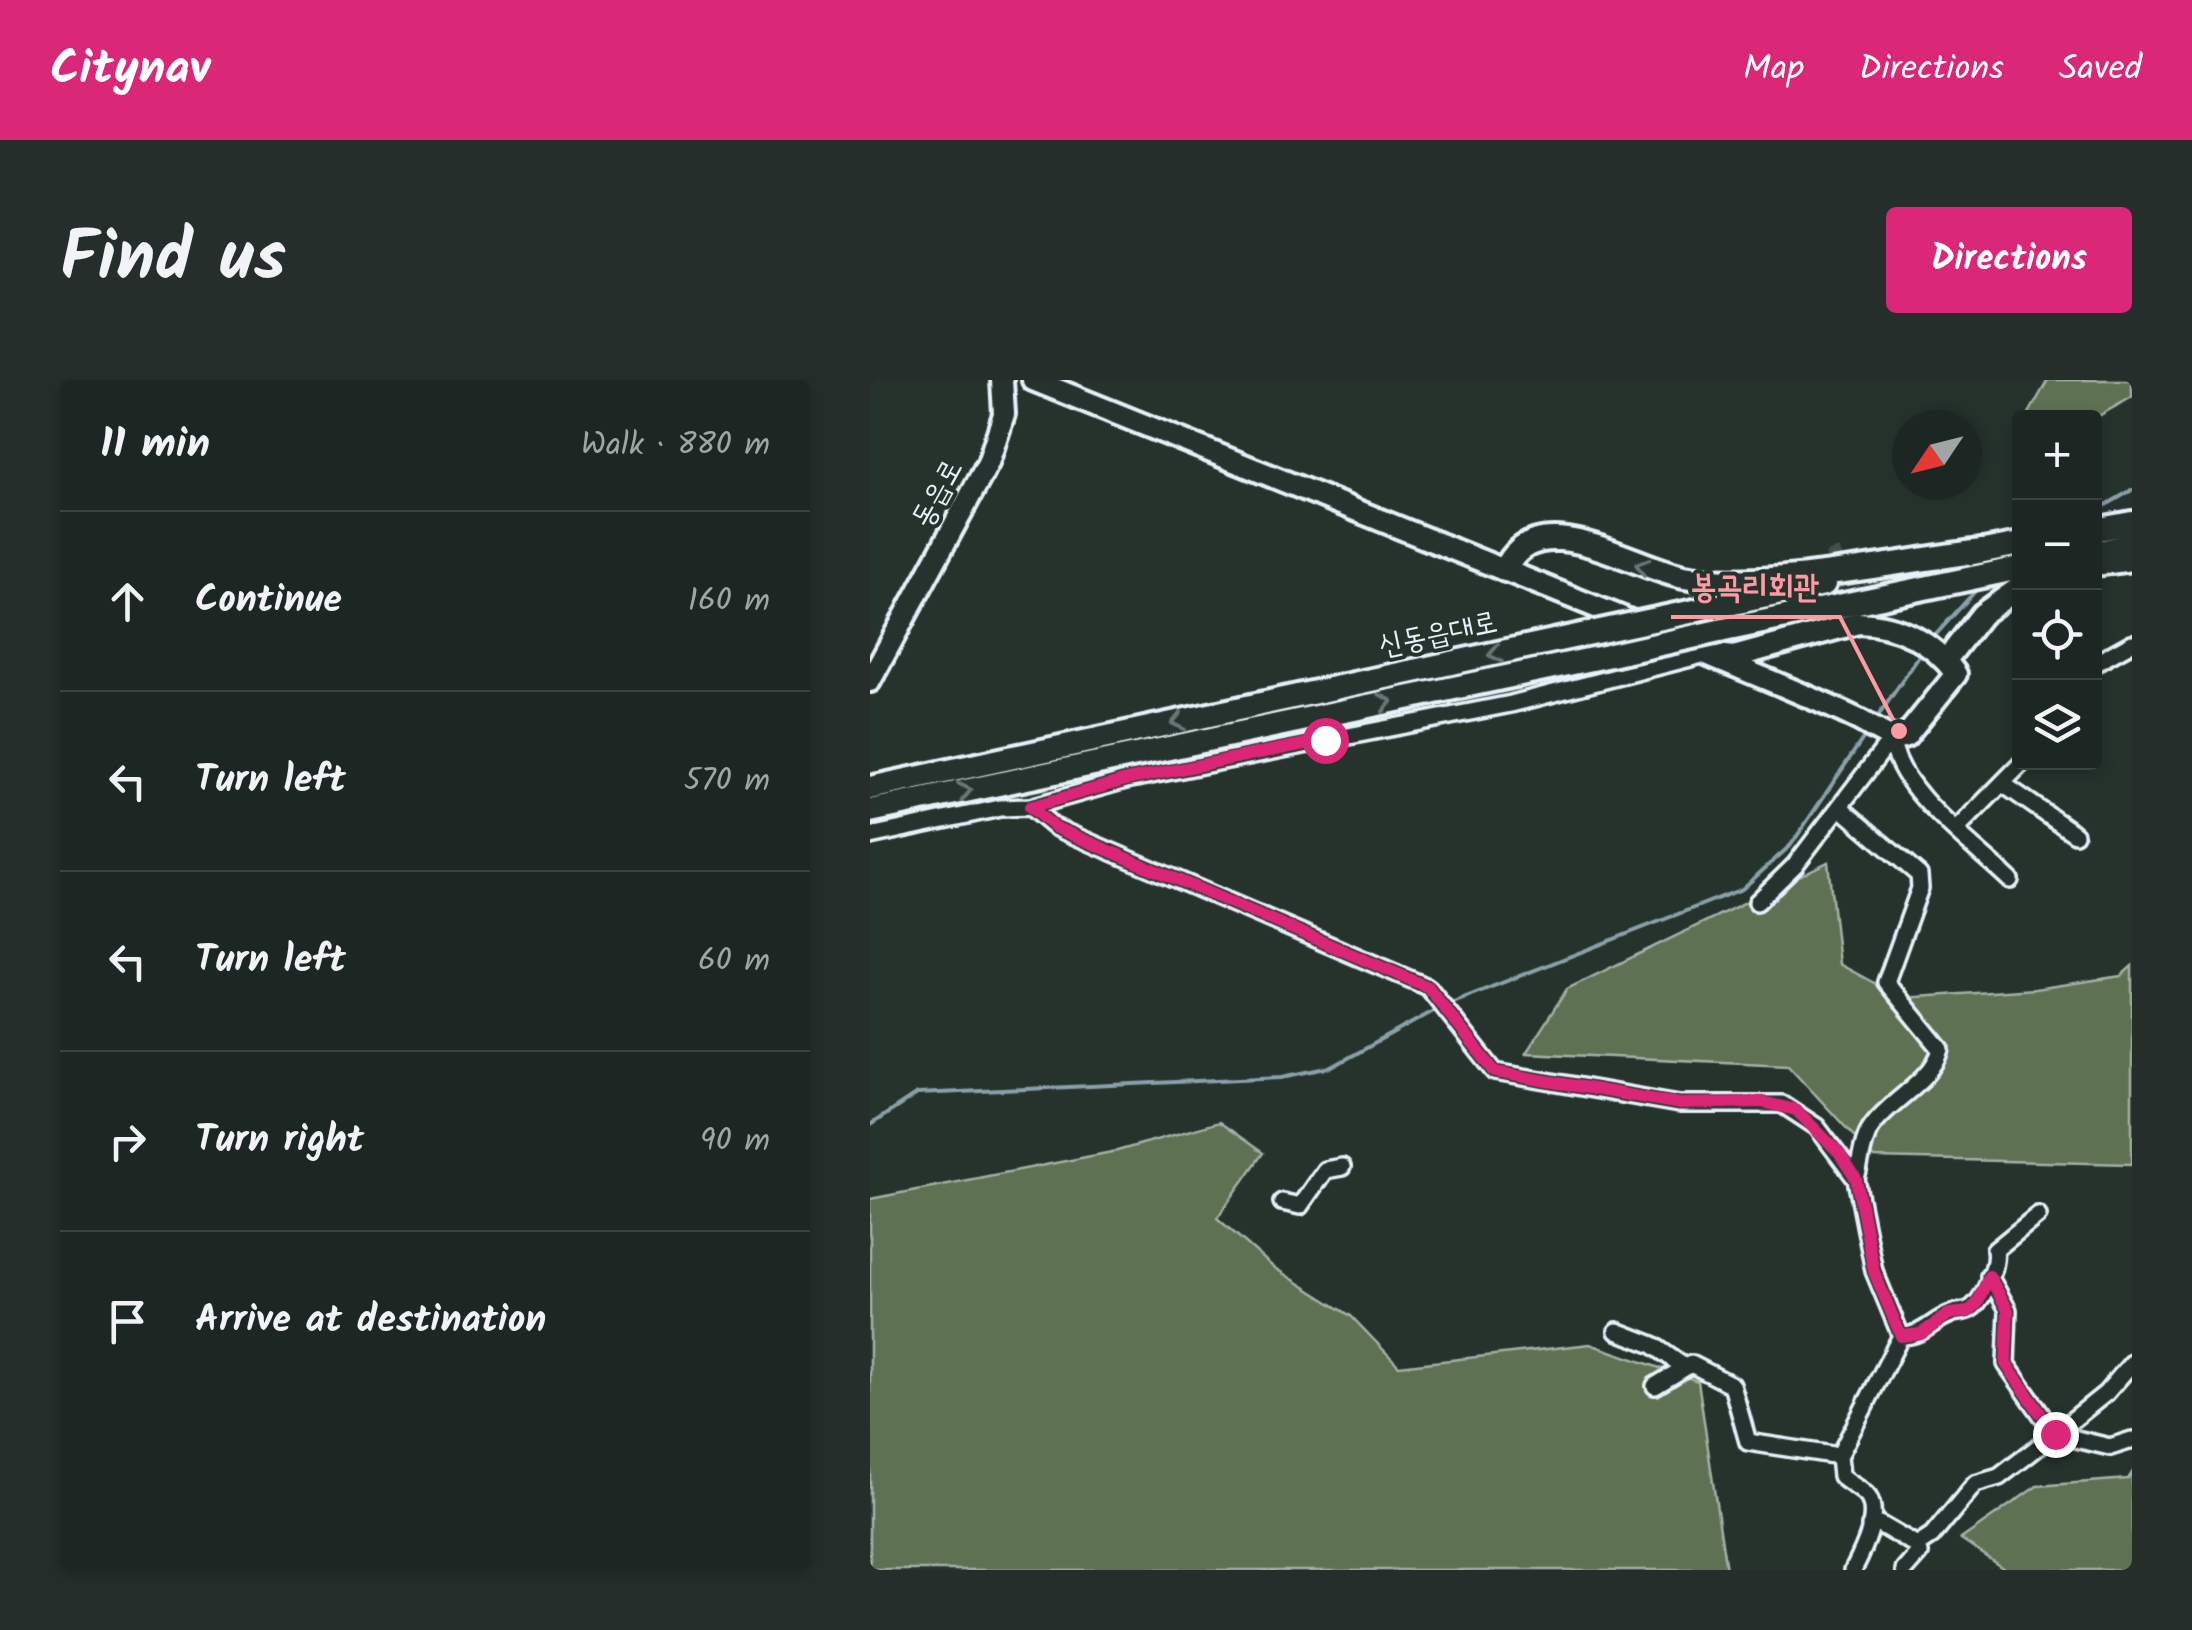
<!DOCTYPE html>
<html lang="en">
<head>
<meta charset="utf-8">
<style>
	body { margin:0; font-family:Kalam,"Poor Story",sans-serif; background:#252e2a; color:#f1f3f6 }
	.controls { position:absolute; right:30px; top:30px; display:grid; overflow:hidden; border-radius:10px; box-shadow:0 5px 15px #0003 }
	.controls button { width:90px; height:90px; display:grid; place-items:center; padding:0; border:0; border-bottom:2px solid #3a4340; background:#1c2622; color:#f1f3f6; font:50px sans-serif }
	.compass { position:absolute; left:1022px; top:30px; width:90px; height:90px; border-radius:50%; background:#1c2622; box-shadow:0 5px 15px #0003; rotate:235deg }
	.stop { position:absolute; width:30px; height:30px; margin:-22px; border:8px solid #db2777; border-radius:50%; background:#fff }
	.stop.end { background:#db2777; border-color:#fff; box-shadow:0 2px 10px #0008 }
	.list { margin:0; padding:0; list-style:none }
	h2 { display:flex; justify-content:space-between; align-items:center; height:130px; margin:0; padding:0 40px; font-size:42px }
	h2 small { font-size:32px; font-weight:400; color:#a0a5a5 }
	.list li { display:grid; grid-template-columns:65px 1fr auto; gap:30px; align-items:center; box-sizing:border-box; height:180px; padding:0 40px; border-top:2px solid #3a4340 }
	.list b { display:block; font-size:38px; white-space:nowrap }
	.list em { font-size:32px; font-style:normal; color:#a0a5a5 }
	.icon { flex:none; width:55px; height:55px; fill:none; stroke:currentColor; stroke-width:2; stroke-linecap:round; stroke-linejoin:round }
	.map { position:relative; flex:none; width:1262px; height:1190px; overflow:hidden; border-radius:10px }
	header { display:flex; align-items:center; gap:60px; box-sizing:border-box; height:140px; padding:0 50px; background:#db2777; color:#fff }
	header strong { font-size:48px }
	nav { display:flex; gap:55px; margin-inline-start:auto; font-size:35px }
	.intro { display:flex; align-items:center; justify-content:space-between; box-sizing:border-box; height:240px; padding:0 60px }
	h1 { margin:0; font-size:70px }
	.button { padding:25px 45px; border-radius:10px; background:#db2777; color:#fff; font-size:35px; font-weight:700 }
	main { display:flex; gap:60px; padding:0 60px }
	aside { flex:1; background:#1c2622; border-radius:10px; box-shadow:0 5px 15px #0003 }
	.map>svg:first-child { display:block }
	.green { fill:#5e7153; stroke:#a3b1a6; stroke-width:2.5 }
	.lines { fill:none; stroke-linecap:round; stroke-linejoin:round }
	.stream { stroke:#8ba0a8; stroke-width:4 }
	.minor-tunnel { stroke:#43504b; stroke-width:15; stroke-dasharray:15 8; stroke-linecap:butt }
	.minor-casing { stroke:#e8f1f8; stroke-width:22 }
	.tertiary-casing { stroke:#e8f1f8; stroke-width:28 }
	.secondary-casing { stroke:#e8f1f8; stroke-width:30 }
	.minor { stroke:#26332d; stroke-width:15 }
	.tertiary { stroke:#26332d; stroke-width:20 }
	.secondary { stroke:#26332d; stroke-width:22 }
	.secondary-bridge-casing { stroke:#e8f1f8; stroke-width:30; stroke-linecap:butt }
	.secondary-bridge { stroke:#26332d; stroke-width:22 }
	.oneway { stroke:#6a7674 }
	.route { stroke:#db2777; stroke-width:12 }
	.labels { text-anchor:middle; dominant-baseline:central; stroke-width:8; stroke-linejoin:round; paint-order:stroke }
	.street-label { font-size:30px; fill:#e8f1f8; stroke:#26332d }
	.leader { fill:none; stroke:#ff9aa2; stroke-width:4 }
	.callout-dot { fill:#ff9aa2; stroke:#26332d; stroke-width:4 }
	.callout-label { font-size:32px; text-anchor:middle; font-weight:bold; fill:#ff9aa2; stroke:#26332d; stroke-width:8; stroke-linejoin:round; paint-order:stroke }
</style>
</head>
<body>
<header>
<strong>Citynav</strong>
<nav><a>Map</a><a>Directions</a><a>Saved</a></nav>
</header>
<div class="intro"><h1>Find us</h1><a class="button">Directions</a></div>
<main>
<aside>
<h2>11 min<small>Walk · 880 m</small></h2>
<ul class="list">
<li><svg class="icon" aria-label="ahead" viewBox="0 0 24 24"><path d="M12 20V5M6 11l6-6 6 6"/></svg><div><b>Continue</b></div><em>160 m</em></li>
<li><svg class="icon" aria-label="left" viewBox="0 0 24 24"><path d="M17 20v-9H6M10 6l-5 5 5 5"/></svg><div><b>Turn left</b></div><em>570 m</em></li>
<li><svg class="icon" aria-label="left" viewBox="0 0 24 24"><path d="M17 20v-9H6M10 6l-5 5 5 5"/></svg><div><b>Turn left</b></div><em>60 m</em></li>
<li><svg class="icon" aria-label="right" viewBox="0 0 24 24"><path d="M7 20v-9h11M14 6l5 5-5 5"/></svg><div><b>Turn right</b></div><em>90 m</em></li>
<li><svg class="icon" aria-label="arrive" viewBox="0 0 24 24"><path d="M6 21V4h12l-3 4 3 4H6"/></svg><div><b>Arrive at destination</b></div></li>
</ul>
</aside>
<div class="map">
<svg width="1262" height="1190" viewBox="0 0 1262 1190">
	<rect width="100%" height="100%" fill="#26332d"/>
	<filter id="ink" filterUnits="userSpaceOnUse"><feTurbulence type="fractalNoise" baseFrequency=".01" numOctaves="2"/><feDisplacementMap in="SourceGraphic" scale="20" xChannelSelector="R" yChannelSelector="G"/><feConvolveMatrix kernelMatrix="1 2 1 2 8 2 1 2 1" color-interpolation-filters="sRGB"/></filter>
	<g filter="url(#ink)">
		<path class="green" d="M1178 0H1262V17L1225 38 1157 37Z
			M958 482 969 584 1032 618 1165 609 1251 596 1262 586V784L1004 778 918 685 656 673 697 609Z
			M349 742 393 773 347 838 403 887 481 936 529 986 720 964 828 1001 856 1190H0V819L247 771Z
			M1262 1093V1190H1137L1091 1159 1167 1106 1258 1099Z"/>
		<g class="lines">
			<path class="stream" d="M1224 132 1262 110
				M1061 260 1108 208
				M1004 342 1052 272
				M578 624 872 509 921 465 996 354
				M0 745 47 714 412 697 462 687 569 628"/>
			<path class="minor-tunnel" d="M962 171 985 226"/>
			<g class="minor-casing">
				<path id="minor" d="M836 274 641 324 256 400 160 427 184 447 558 607 625 692 809 724H912L947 747 986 799C991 783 992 759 1002 746 1021 719 1063 701 1071 669L1016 602 1050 508 1049 495 971 428
					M1224 284 1262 263
					M1022 358C1026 410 1104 465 1140 500
					M1133 404 1205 454
					M1087 449 1153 382
					M0 456 130 428 160 427
					M887 522 925 485 1022 358
					M412 822 430 826 455 790 472 787
					M1119 896 1138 930 1136 984 1185 1054 1236 1013 1262 983
					M747 951 783 965 813 986
					M1031 956C1054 956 1061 941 1081 934 1089 930 1095 934 1103 927 1115 917 1128 884 1125 870L1168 835
					M785 1006 821 984 862 1005 878 1062 969 1076 1031 956 1004 891 986 799
					M969 1076 971 1096C979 1104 991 1108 998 1117 1011 1136 992 1172 983 1190
					M1000 1146 1009 1144 1047 1166 1050 1173 1035 1190
					M1047 1166 1062 1156 1105 1104 1129 1097 1185 1054 1240 1067 1262 1060"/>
			</g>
			<g class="tertiary-casing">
				<path id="tertiary" d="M163 0 773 246
					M1224 185 1262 180
					M800 258C861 286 926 309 987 339 1002 346 1021 363 1036 356L1086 294C1063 262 1028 244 988 243L864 277 836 274
					M1076 280 1112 234 1150 207
					M0 301 118 83 134 34 132 0"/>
			</g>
			<g class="secondary-casing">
				<path id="secondary" d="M1224 150 1262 143
					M1224 173 1262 165
					M1098 174 1150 164
					M635 190C667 121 761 187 814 197 892 211 1029 181 1112 171
					M820 232 954 204
					M849 251 1150 188
					M0 408 721 253
					M0 431 741 275"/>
			</g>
			<use href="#minor" class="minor"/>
			<use href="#tertiary" class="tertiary"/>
			<use href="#secondary" class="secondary"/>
			<g class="secondary-bridge-casing">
				<path id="secondary-bridge" d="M721 253 820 232
					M741 275 849 251"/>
			</g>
			<use href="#secondary-bridge" class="secondary-bridge"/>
		</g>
		<defs><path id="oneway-chevron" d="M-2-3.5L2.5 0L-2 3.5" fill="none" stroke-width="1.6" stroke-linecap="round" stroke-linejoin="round" transform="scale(2.5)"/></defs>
		<g class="oneway">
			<use href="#oneway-chevron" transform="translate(772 186) rotate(-162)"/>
			<use href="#oneway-chevron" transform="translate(625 274) rotate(168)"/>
			<use href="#oneway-chevron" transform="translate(516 322) rotate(-12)"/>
			<use href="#oneway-chevron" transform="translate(308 342) rotate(168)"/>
			<use href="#oneway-chevron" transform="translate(95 411) rotate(-12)"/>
		</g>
	</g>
	<g class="lines" filter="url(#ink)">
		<path class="route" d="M455 360 256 400 160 427 184 447 558 607 625 692 810 724 892 722 926 730 969 773 986 799 1004 892 1031 956 1051 954 1079 934 1098 932 1107 924 1119 896 1138 930 1136 984 1185 1054"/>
	</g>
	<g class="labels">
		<g class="street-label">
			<text transform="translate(68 114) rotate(-61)">동읍로</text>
			<text transform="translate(568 255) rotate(-12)">신동읍대로</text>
		</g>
	</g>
	<path class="leader" d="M1029 351L970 237H801"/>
	<circle class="callout-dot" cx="1029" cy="351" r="10"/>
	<g class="callout-label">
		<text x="885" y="217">봉곡리회관</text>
	</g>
</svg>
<div class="controls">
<button>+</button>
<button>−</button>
<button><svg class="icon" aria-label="locate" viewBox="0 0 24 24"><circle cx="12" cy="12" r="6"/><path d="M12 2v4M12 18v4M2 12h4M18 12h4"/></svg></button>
<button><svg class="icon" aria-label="layers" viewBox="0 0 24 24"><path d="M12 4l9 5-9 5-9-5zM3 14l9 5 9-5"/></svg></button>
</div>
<svg class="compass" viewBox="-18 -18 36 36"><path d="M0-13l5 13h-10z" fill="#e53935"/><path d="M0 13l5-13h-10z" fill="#a0a5a5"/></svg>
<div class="stop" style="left:455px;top:360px"></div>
<div class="stop end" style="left:1185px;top:1054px"></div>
</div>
</main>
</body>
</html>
